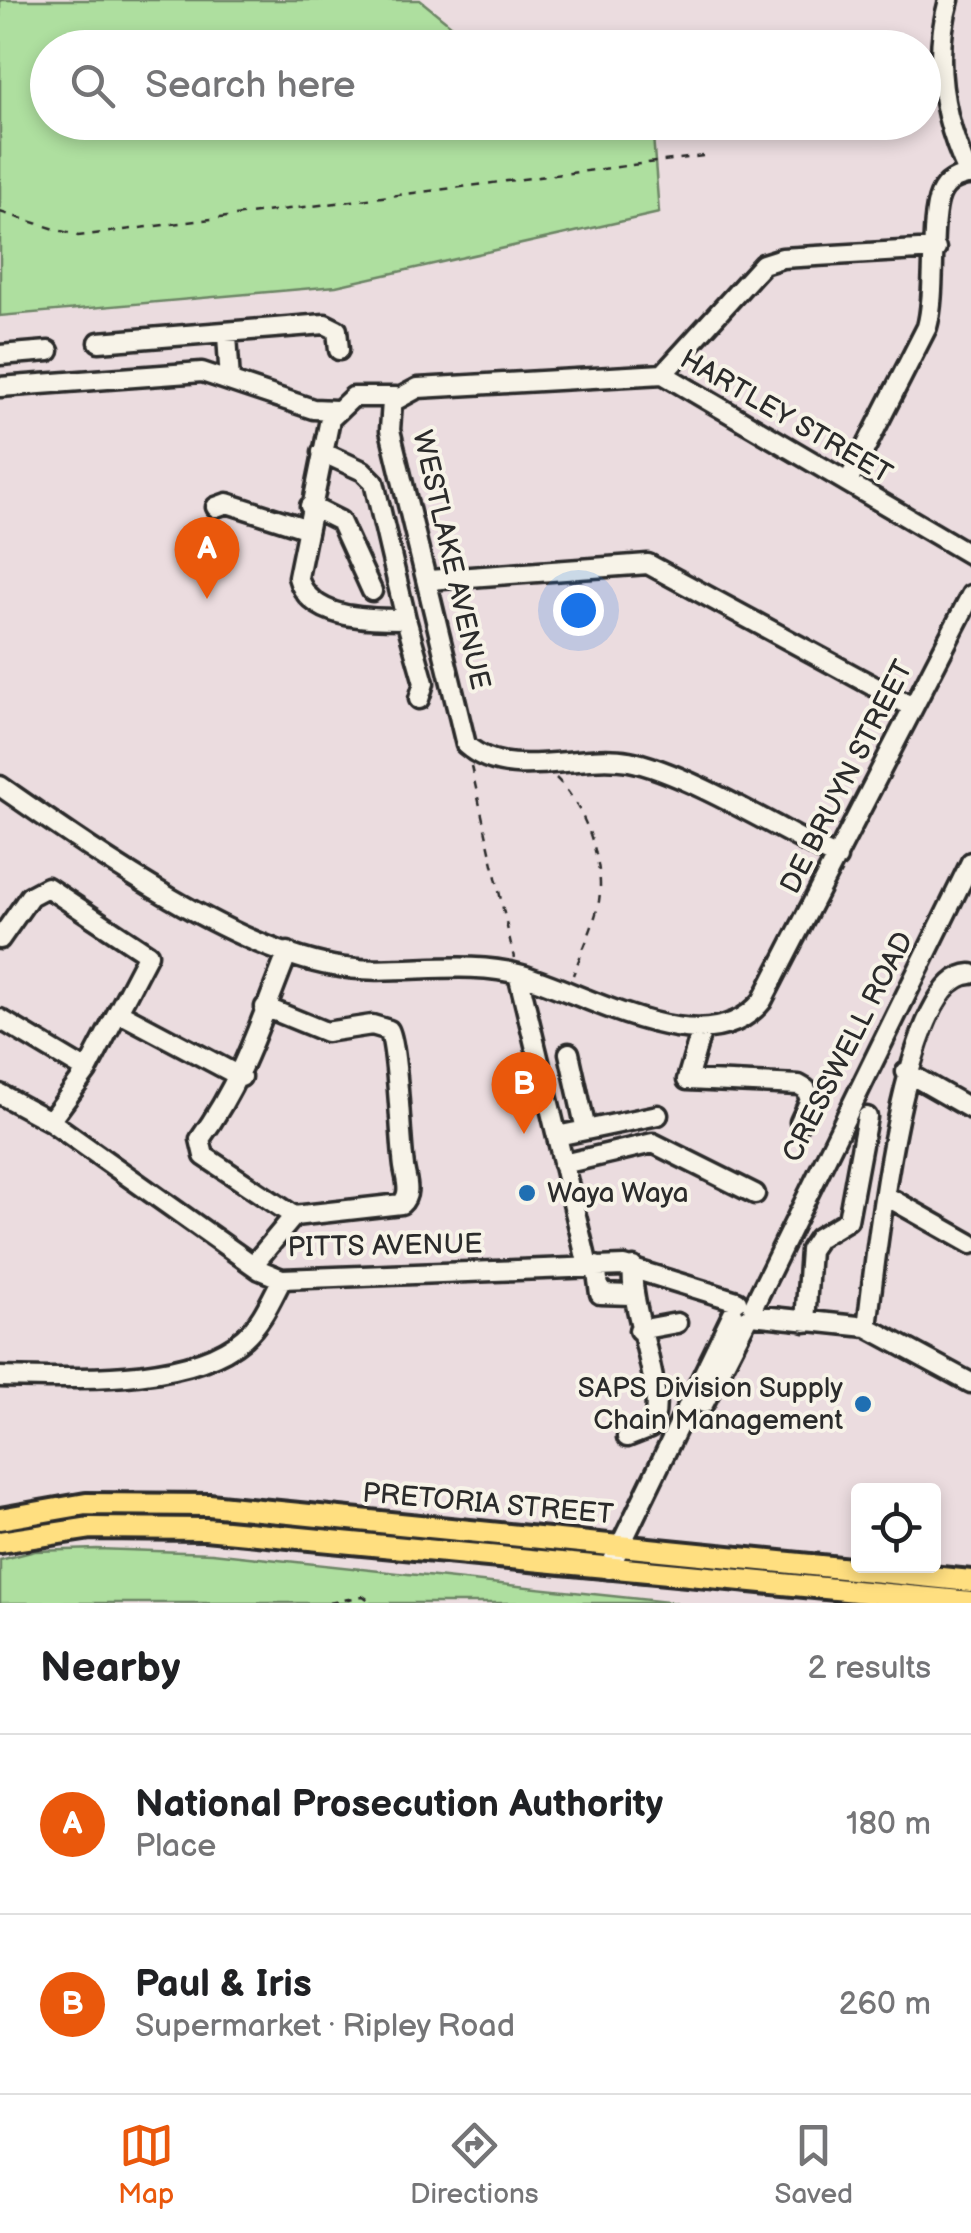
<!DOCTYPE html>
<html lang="en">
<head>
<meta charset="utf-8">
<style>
	body { margin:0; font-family:"Balsamiq Sans",sans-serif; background:#f6f6f6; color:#202124 }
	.controls { position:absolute; right:30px; bottom:30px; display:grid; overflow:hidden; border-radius:10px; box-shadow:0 5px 15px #0003 }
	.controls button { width:90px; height:90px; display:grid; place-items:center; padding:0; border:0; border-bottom:2px solid #e0e0e0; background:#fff; color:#202124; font:50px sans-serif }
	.you { position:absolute; left:578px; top:610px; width:35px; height:35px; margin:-25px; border:8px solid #fff; border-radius:50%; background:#1a73e8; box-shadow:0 0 0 15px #1a73e833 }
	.badge { display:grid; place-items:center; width:65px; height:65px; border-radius:50%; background:#ea580c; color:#fff; font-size:32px; font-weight:700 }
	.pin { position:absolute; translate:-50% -82px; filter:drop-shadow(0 2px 5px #0008) }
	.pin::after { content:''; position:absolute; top:52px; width:35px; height:30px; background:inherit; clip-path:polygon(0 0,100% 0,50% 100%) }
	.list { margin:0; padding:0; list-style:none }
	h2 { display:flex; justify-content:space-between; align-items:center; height:130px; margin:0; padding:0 40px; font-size:42px }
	h2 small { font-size:32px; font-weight:400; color:#757577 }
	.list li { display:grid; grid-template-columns:65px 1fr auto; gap:30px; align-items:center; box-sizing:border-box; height:180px; padding:0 40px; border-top:2px solid #e0e0e0 }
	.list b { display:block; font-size:38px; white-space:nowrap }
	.list p { margin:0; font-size:32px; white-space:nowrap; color:#757577 }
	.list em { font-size:32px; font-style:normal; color:#757577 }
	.icon { flex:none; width:55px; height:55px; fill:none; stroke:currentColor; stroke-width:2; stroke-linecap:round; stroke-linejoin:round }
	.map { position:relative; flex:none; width:971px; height:1603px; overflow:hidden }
	.search { position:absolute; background:#fff; box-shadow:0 5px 15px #0003; left:30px; right:30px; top:30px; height:110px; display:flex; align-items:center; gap:25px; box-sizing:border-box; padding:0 35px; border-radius:55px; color:#757577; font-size:38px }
	.sheet { height:490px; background:#fff }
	nav { display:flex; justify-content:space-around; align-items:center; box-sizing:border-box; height:140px; border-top:2px solid #e0e0e0; background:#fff; font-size:28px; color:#757577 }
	nav a { display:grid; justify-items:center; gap:5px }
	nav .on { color:#ea580c }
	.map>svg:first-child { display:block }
	.green { fill:#aedf9f; stroke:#6c8565; stroke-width:2.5 }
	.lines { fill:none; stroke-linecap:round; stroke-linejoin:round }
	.minor-casing { stroke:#2b2b2b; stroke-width:25 }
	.major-casing { stroke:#2b2b2b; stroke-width:28 }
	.path { stroke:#2b2b2b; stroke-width:2.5; stroke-dasharray:8 8; stroke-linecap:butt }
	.minor { stroke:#f7f3e8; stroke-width:18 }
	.major { stroke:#ffdf80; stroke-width:20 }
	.poi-dot { fill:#1f6fb2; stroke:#f7f3e8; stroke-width:4 }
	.labels { text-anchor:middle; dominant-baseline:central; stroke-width:8; stroke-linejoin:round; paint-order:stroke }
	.street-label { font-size:28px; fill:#2b2b2b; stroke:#f7f3e8 }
	.poi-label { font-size:28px; fill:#2b2b2b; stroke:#f7f3e8; text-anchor:start }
</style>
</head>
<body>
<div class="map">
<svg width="971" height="1603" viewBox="0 0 971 1603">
	<rect width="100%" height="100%" fill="#ebdcdf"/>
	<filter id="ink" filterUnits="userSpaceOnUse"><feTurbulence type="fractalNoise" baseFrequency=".01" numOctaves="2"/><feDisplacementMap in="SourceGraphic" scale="20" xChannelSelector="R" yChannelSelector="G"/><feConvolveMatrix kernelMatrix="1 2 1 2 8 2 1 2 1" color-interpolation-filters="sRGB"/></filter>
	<g filter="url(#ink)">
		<path class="green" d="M0 0H420L478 47 48 48V122L652 123 659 213 336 286 0 316Z
			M97 1549 212 1553 677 1603H0V1560L35 1551Z"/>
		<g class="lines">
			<g class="minor-casing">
				<path id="minor" d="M949 0C932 61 943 119 969 175
					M227 335 230 381
					M99 342 325 324 337 330 339 350
					M0 355 49 351
					M663 374 763 264 782 258 936 249
					M0 387 202 372 313 409 336 410
					M396 397H353L330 419 298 577C309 620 369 619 406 619L424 683 419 699
					M322 452 363 471 374 482 406 619
					M848 482 927 327C937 291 929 221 940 195 946 181 957 177 971 174
					M310 506 340 521 372 591
					M216 507 227 503 305 528
					M429 580 648 564 912 707
					M0 786C88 847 227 947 333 966 394 977 463 958 522 975 590 995 707 1068 762 1001L971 595
					M837 858C782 831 685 772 629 761 577 752 509 783 466 745L390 430 392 402 418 388 663 374 971 555
					M0 939 30 896 47 887 148 954 87 1071 50 1121
					M518 974 588 1266
					M265 1007 326 1032 372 1025 389 1030C398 1048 400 1138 404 1167 406 1180 412 1194 401 1204L294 1216 204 1156 200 1139C244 1078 260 1021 288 952
					M120 1013 241 1077
					M0 1019 87 1071
					M701 1032 687 1080 799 1085 806 1089 810 1100 800 1122
					M569 1053 586 1130
					M906 1072 971 1109
					M0 1094 50 1121 260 1270 282 1279 624 1266 737 1301
					M557 1136 658 1115
					M563 1164 653 1143 755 1194
					M886 1196 971 1244
					M253 1265 294 1216
					M596 1266 600 1294 631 1295
					M753 1307 971 862
					M752 1315 867 1327 971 1383
					M805 1322 810 1250 818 1238 848 1220 867 1117
					M867 1327C875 1269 901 977 971 974
					M639 1330 677 1323
					M0 1377C69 1378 189 1386 244 1338 262 1322 271 1300 282 1279
					M704 1403 747 1319
					M627 1437 650 1428C671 1398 628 1311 633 1267
					M609 1569 733 1313"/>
			</g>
			<g class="major-casing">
				<path id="major" d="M0 1519 86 1504 209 1505 971 1581
					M0 1542 91 1528 205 1529 971 1602"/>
			</g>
			<path class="path" d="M0 212 78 236 703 156
				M471 766 514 958
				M556 778C584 805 605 862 599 901 594 926 582 951 573 975
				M329 1603 363 1596 373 1603"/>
			<use href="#minor" class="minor"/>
			<use href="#major" class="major"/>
		</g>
	</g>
	<g class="poi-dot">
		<circle cx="527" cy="1193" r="10"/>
		<circle cx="863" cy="1404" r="10"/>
	</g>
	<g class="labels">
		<g class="street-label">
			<text transform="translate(786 417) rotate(30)">HARTLEY STREET</text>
			<text transform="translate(451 560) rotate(77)">WESTLAKE AVENUE</text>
			<text transform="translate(847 777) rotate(-63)">DE BRUYN STREET</text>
			<text transform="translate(848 1047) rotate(-63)">CRESSWELL ROAD</text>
			<text transform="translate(385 1246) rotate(-1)">PITTS AVENUE</text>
			<text transform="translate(488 1504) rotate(5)">PRETORIA STREET</text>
		</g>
		<g class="poi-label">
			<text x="547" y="1193">Waya Waya</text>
			<text x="843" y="1388" text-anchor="end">SAPS Division Supply<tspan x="843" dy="32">Chain Management</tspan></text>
		</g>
	</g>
</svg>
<div class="controls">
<button><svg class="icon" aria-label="locate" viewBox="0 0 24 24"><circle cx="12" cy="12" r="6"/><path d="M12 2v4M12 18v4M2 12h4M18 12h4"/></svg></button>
</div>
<div class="you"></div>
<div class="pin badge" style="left:207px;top:599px">A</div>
<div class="pin badge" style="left:524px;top:1134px">B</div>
<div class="search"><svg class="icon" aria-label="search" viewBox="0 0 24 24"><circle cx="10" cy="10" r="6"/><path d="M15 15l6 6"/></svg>Search here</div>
</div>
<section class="sheet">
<h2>Nearby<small>2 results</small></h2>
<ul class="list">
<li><span class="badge">A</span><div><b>National Prosecution Authority</b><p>Place</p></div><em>180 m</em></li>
<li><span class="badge">B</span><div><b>Paul &amp; Iris</b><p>Supermarket · Ripley Road</p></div><em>260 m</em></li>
</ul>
</section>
<nav>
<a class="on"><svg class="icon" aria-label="map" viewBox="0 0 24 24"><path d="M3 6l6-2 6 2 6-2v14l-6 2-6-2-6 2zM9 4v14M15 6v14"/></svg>Map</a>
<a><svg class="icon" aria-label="directions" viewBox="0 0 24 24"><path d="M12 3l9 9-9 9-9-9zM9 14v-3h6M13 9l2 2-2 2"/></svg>Directions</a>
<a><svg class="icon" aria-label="saved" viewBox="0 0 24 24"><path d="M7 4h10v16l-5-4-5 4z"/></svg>Saved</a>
</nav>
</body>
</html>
